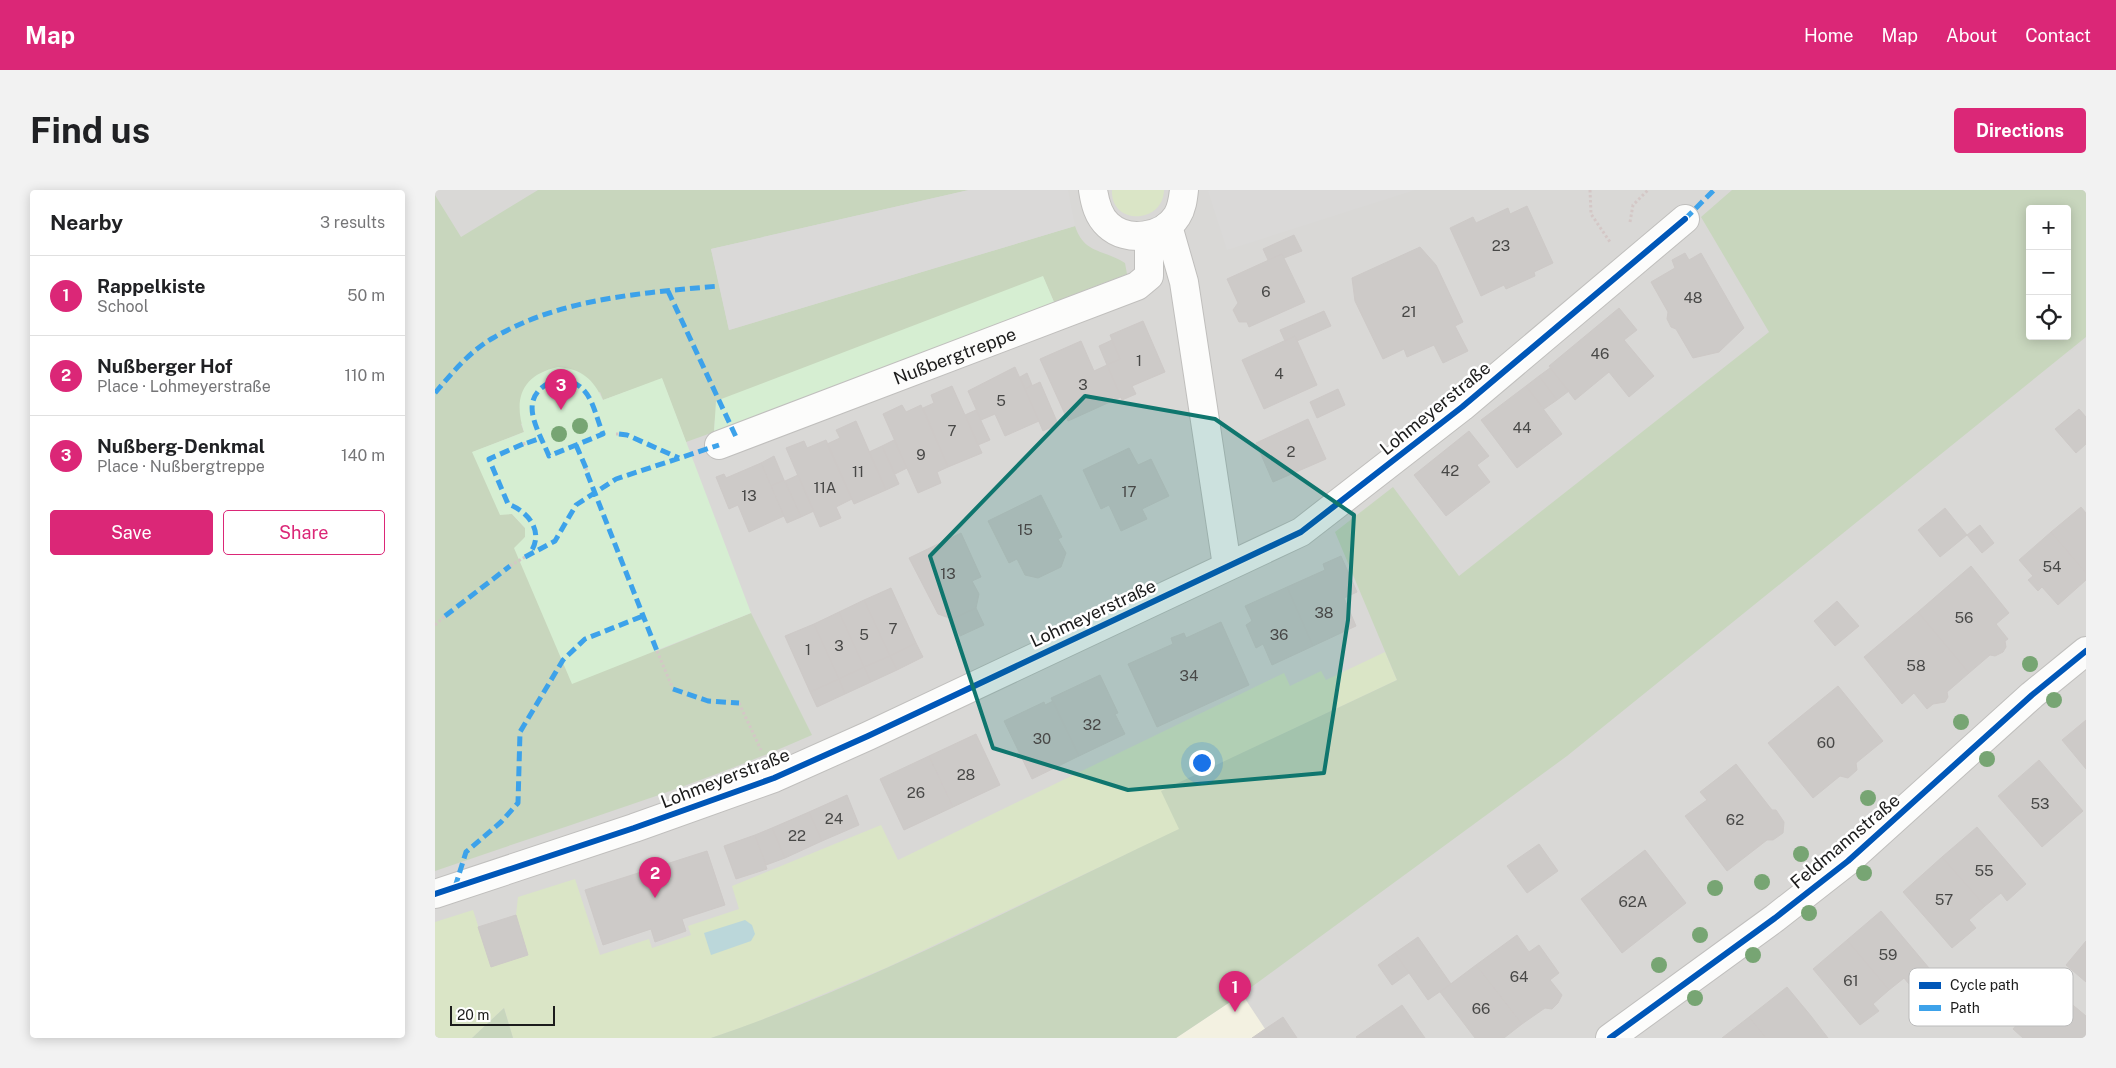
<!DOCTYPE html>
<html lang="en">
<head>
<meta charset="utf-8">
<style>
	body { margin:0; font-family:"Public Sans",sans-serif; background:#f2f2f2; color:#202124 }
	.controls { position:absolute; right:15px; top:15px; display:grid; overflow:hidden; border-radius:5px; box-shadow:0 2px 12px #0003 }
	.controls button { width:45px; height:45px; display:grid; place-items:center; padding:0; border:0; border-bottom:1px solid #e0e0e0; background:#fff; color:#202124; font:25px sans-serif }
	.scale { position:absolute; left:15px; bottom:12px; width:105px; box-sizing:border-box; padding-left:5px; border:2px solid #1c1c1c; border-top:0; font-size:14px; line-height:18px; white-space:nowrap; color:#1c1c1c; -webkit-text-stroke:4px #fff; paint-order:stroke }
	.you { position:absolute; left:766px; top:572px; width:18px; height:18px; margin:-12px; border:4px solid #fff; border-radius:50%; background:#1a73e8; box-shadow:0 0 0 8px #1a73e833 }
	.badge { display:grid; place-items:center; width:32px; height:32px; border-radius:50%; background:#db2777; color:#fff; font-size:16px; font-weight:700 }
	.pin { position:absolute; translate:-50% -41px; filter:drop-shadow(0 1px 2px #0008) }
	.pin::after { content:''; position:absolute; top:26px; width:18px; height:15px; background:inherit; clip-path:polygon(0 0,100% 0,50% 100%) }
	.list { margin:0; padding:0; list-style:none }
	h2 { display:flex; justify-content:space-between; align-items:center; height:65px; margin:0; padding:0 20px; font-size:21px }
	h2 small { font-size:16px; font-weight:400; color:#757577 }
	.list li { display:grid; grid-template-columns:32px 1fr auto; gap:15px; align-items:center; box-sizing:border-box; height:80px; padding:0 20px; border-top:1px solid #e0e0e0 }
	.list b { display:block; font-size:19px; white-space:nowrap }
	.list p { margin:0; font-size:16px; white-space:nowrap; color:#757577 }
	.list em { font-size:16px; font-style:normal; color:#757577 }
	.actions { display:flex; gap:10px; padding:15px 20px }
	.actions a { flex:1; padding:11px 0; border:1px solid #db2777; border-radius:5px; text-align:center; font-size:18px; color:#db2777 }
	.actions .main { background:#db2777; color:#fff }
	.icon { flex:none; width:28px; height:28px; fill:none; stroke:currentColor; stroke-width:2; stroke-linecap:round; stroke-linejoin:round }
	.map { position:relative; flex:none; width:1651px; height:848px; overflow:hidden; border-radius:5px }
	header { display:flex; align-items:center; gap:30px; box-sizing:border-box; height:70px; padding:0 25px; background:#db2777; color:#fff }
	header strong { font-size:24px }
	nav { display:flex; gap:28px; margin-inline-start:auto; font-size:18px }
	.intro { display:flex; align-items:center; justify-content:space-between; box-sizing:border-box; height:120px; padding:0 30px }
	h1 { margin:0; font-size:35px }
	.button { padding:12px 22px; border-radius:5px; background:#db2777; color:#fff; font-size:18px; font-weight:700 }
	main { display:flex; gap:30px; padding:0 30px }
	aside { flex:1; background:#fff; border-radius:5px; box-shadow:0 2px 12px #0003 }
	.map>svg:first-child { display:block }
	.residential { fill:#d9d8d6; fill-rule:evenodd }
	.education { fill:#f3f1e1 }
	.grass { fill:#dae5c6 }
	.forest { fill:#c8d6bd; fill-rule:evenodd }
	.park { fill:#d6eed2 }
	.parking { fill:#dad9d8 }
	.water { fill:#bbd7da }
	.building { fill:#cdcac8; stroke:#cdc9c7 }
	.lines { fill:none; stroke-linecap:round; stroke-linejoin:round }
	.minor-casing { stroke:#c0bfbd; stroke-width:30 }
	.path { stroke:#d4c7c6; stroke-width:3; stroke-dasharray:2.5 2.5; stroke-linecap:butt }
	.minor { stroke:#fcfcfb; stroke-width:28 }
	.quiet { stroke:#3da2ea; stroke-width:5; stroke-dasharray:10 5; stroke-linecap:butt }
	.cycleway-casing { stroke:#fff; stroke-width:9 }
	.cycleway { stroke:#0057b8; stroke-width:6 }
	.tree { fill:#77a573 }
	.marked { fill:#0f766e; fill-opacity:0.2; stroke:#0f766e; stroke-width:4; stroke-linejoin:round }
	.labels { text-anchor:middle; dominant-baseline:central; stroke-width:5; stroke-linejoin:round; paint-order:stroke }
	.number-label { font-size:15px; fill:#484847 }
	.street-label { font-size:18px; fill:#1c1c1c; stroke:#fff }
	.key { fill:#fff; stroke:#bbb; stroke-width:1 }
	.key-label { font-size:14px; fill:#1c1c1c }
</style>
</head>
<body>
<header>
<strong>Map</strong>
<nav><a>Home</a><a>Map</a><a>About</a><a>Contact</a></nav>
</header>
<div class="intro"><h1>Find us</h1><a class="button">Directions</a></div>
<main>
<aside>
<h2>Nearby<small>3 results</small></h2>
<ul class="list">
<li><span class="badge">1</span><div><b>Rappelkiste</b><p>School</p></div><em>50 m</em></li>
<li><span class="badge">2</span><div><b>Nußberger Hof</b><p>Place · Lohmeyerstraße</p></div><em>110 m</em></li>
<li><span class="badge">3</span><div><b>Nußberg-Denkmal</b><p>Place · Nußbergtreppe</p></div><em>140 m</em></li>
</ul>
<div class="actions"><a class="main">Save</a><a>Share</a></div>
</aside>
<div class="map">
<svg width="1651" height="848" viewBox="0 0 1651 848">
	<rect width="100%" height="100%" fill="#eae8e5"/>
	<path class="residential" d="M0 0H1651V848H0ZM1595 19H1632V146H1595Z"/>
	<path class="education" d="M807 804 836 848H741Z"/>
	<path class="grass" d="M677 0H729C728 35 675 35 677 0Z
		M950 462 962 490 727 601 745 639 453 777 317 834 276 848H78L69 818 37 848H0V732L38 720 56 776 93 765 81 725 83 707 140 689 165 765 214 749 217 758 256 745 253 736 304 719 297 696 446 635 463 670 849 483 855 496 886 481 891 490Z"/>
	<path class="forest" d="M103 0H534L276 59 294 140 640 36C649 64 668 59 690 73L692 84 619 112 608 87 280 228 279 242 251 252 227 189 168 210 165 202 86 234 89 242 38 262 69 324H77L90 338V347L85 354 222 461 316 423 377 545C255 599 126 637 0 681V5L26 47Z
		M1297 0H1651V147L1132 566 807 804 741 848H276C437 793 591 711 744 639L726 601 962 490 900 342 958 297 1024 386 1334 142 1266 27ZM1595 19H1632V146H1595Z
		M69 818 78 848H37Z"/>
	<path class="park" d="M608 86 619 112 279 242 281 211Z
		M123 177C147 179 158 189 168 210L227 188 316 423 137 494 79 358 90 347V338L77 324 65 325 37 262 89 242C78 208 87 185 123 177Z"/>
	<path class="parking" d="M534 0H633L640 36 294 140 276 59Z
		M776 0H980L792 60 773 1Z"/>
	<path class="water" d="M310 730 317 735 320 744 316 751 276 765 269 743Z"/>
	<path class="building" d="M1092 16 1118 73 1099 82 1100 86 1071 99 1069 95 1046 106 1015 38 1038 27 1041 33 1073 18 1075 24Z
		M859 45 867 61 849 68 847 64 833 70 828 59Z
		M985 57 1001 75 1028 132 1020 136 1033 161 1008 173 999 155 972 167 969 159 948 169 920 111 917 88Z
		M1250 63 1254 70 1266 63 1309 138 1284 162 1258 168 1241 139 1236 137 1232 129 1233 122 1216 92 1240 78 1237 70Z
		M847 64 870 112 814 137 812 132H804L798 120 803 113 792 89Z
		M1184 118 1202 140 1189 150 1219 186 1194 207 1174 182 1140 210 1114 176Z
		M889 121 896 136 862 151 860 146 850 151 845 140Z
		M708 131 730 182 697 196 701 204 687 210 672 175 685 169 675 145Z
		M860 146 882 195 829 219 807 170Z
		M677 150 685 169 672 175 664 156Z
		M646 151 659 181 672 175 686 207 633 231 605 169Z
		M580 177 604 231 570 246 560 224 546 230 533 201Z
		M1115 178 1134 201 1122 210 1104 186Z
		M592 183 597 195 590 199 585 187Z
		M1104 186 1122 210 1109 219 1091 196Z
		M605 192 623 234 608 241 590 199Z
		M517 196 547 263 513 277 488 218 499 213 496 205Z
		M1091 196 1127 244 1082 278 1046 230Z
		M903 199 910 215 882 228 875 212Z
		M467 215 471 222 486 215 513 277 502 282 506 293 483 303 448 224Z
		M1644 219 1651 227V254L1641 263 1620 239Z
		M541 220 555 250 543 255 530 225Z
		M873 229 891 269 838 292 821 253Z
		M421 231 451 300 419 314 392 254 405 248 401 240Z
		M1034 241 1054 266 1042 275 1055 292 1011 326 979 285Z
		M391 250 417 309 401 317 406 328 385 337 351 258 369 251 372 258Z
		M459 250 472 278 460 284 447 256Z
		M447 256 464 294 451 300 434 262Z
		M694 258 703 275 716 269 734 306 707 319 712 329 686 341 674 315 666 319 648 280Z
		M339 266 349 290 336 296 326 273Z
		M326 273 349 326 314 342 303 315 294 319 281 287 289 284 291 288Z
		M363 285 379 321 366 327 350 291Z
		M349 290 366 327 352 333 336 296Z
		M606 305 627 347 623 349 631 363 626 377 603 388 590 385 582 369 574 373 553 331Z
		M1646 317 1651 323V383L1616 342Z
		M1510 318 1532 345 1505 367 1483 340Z
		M1545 335 1559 353 1547 363 1532 345Z
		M1616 342 1651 383V390L1623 415 1607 397 1603 401 1593 390 1598 386 1584 370Z
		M526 343 546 387 537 391 544 404 541 418 517 429 503 424 474 368Z
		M906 366 922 402 909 408 921 436 878 456 852 397 890 380 888 374Z
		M1536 376 1574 423 1561 434 1573 449 1570 451 1571 457 1568 462 1560 466 1555 465 1534 483 1483 422Z
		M852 397 878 456 837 475 828 454 821 458 811 435 817 431 810 416Z
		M456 398 481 453 455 466 429 410Z
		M429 410 455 466 429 477 404 422Z
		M1402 411 1424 436 1400 456 1379 431Z
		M541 418 549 435 525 446 517 429Z
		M404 422 429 477 404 489 379 434Z
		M1483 422 1534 483 1512 502 1513 507 1510 512 1498 514 1492 519 1479 503 1467 514 1429 467Z
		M786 432 814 495 722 537 693 474 738 454 736 448 749 443 751 448Z
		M379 434 404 489 375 502 350 446Z
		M481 453 488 467 462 480 455 466Z
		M455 466 462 480 436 492 429 477Z
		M429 477 436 492 410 504 404 489Z
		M665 485 683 523 680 524 690 544 644 566 616 508Z
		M404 489 410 504 382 517 375 502Z
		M1403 496 1448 551 1421 573 1422 580 1413 588 1405 586 1378 608 1333 553Z
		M618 511 644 566 597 589 569 531 609 512 610 515Z
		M1651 530V579L1627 550Z
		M541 544 565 595 518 617 494 566Z
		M494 566 518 617 469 640 445 589Z
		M1604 570 1648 621 1607 657 1563 606Z
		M1301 574 1337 620H1341L1349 632 1348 643 1338 650H1332L1292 681 1250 626 1272 610 1265 602Z
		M412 605 424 635 387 651 374 622Z
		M374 622 387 651 350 668 337 638Z
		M1542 637 1591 694 1572 711 1566 703 1550 716 1507 667Z
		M337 638 350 668 331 675 320 645Z
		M320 645 332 679 301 689 289 656Z
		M1104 654 1123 681 1092 703 1072 676Z
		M1210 660 1251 713 1187 763 1146 709Z
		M272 661 290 715 247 729 251 741 220 752 216 739 168 755 150 700Z
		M1507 667 1550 716 1534 730 1541 738 1517 758 1468 702Z
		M1446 721 1494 778 1474 794 1469 788 1454 800 1412 750Z
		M81 725 93 765 56 777 43 737Z
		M1082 745 1094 762 1104 755 1124 783 1115 790 1127 805 1123 813 1117 819 1110 818 1087 834 1041 775Z
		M983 747 1016 794 993 810 960 763Z
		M1412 750 1454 800 1438 814 1444 821 1425 835 1378 779Z
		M1651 751V792L1631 775Z
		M960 763 974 783 957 795 943 775Z
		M1041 775 1087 834 1069 848H1040L1005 802Z
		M1615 796 1651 826V848H1588L1578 839Z
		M1352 797 1376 826 1393 848H1331L1314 827Z
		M967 815 990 848H922L921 847Z
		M848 827 862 848H836L830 839Z
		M1314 827 1331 848H1287Z
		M830 839 836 848H817Z"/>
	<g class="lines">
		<g class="minor-casing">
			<g id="minor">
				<path d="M658 0C660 13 663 26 673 35 692 53 728 48 742 26 747 18 748 9 749 0"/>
				<path d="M733 36 749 92 792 376"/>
				<path id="s1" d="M284 255 702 96 714 86V46"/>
				<path d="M0 704 199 638 339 588 433 546 866 342 1027 217 1250 29"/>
				<path d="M1175 848 1340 728 1413 671 1597 505 1651 461"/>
			</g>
		</g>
		<path class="path" d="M1155 0 1156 24 1175 52
			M1195 32 1198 15 1213 0
			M181 244H184
			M88 254 92 253
			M151 278 152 283
			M75 376 90 367
			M0 435 10 426
			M222 461 238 499
			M304 513 326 560"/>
		<use href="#minor" class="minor"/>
		<path class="quiet" d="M1250 29 1279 0
			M233 101 302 249
			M122 189C156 191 157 216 168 244L114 266C101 235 80 206 122 189Z
			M0 203C17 183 35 161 58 148 126 108 207 103 284 96
			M184 244 192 245 244 268
			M92 253 106 248
			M88 254 54 269 73 314C93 321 110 342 95 363
			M141 255 151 278
			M152 283 222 461
			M90 367 120 351 141 315 181 289 284 255
			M10 426 75 376
			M238 499 273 511 304 513
			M20 697 31 662 66 632 83 613 85 542 128 470 150 449 208 426"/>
		<g class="cycleway-casing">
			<path id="cycleway" d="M0 704 199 638 339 588 433 546 866 342 1027 217 1250 29
				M1175 848 1340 728 1413 671 1597 505 1651 461"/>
		</g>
		<use href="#cycleway" class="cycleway"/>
	</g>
	<g class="tree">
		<circle cx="145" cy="236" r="8"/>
		<circle cx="124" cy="244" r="8"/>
		<circle cx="1595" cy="474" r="8"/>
		<circle cx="1619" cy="510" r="8"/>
		<circle cx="1526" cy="532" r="8"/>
		<circle cx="1552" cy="569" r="8"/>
		<circle cx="1433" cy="608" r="8"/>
		<circle cx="1366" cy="664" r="8"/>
		<circle cx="1429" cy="683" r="8"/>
		<circle cx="1327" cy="692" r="8"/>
		<circle cx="1280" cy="698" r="8"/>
		<circle cx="1374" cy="723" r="8"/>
		<circle cx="1265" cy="745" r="8"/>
		<circle cx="1318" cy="765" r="8"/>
		<circle cx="1224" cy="775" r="8"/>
		<circle cx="1260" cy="808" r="8"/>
	</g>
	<path class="marked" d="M650 206 780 229 919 325 913 430 889 583 693 600 558 558 495 366Z"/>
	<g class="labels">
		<g class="number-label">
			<text x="1066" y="55">23</text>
			<text x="831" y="101">6</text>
			<text x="1258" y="107">48</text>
			<text x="974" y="121">21</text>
			<text x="1165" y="163">46</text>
			<text x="704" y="170">1</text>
			<text x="844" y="183">4</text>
			<text x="648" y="194">3</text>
			<text x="566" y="210">5</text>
			<text x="1087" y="237">44</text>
			<text x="517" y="240">7</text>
			<text x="856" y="261">2</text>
			<text x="486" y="264">9</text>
			<text x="1015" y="280">42</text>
			<text x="423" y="281">11</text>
			<text x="390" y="297">11A</text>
			<text x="694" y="301">17</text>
			<text x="314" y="305">13</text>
			<text x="590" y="339">15</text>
			<text x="1617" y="376">54</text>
			<text x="513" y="383">13</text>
			<text x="889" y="422">38</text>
			<text x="1529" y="427">56</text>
			<text x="458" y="438">7</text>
			<text x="429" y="444">5</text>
			<text x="844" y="444">36</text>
			<text x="404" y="455">3</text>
			<text x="373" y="459">1</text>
			<text x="1481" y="475">58</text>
			<text x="754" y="485">34</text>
			<text x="657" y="534">32</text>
			<text x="607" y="548">30</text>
			<text x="1391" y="552">60</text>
			<text x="531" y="584">28</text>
			<text x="481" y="602">26</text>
			<text x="1605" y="613">53</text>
			<text x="399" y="628">24</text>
			<text x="1300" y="629">62</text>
			<text x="362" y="645">22</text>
			<text x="1549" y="680">55</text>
			<text x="1509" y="709">57</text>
			<text x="1198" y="711">62A</text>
			<text x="1453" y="764">59</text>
			<text x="1084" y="786">64</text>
			<text x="1416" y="790">61</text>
			<text x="1046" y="818">66</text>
		</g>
		<g class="street-label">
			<text stroke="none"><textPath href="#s1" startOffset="252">Nußbergtreppe</textPath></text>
			<text transform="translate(1000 218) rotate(-39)">Lohmeyerstraße</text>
			<text transform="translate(658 423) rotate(-25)">Lohmeyerstraße</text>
			<text transform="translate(290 588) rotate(-21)">Lohmeyerstraße</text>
			<text transform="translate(1410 651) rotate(-40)">Feldmannstraße</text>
		</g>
	</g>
	<rect x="1474" y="778" width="164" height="58" rx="8" class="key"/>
	<rect x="1484" y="792" width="22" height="7" fill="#0057b8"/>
	<rect x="1484" y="815" width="22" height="6" fill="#3da2ea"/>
	<g class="key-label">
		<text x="1515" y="800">Cycle path</text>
		<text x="1515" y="823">Path</text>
	</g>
</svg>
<div class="controls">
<button>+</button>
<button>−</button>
<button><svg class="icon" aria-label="locate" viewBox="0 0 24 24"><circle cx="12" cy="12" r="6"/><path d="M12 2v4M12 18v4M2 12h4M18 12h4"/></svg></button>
</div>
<div class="scale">20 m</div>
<div class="you"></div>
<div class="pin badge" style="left:800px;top:822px">1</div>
<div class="pin badge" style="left:220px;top:708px">2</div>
<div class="pin badge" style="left:126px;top:220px">3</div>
</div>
</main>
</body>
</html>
